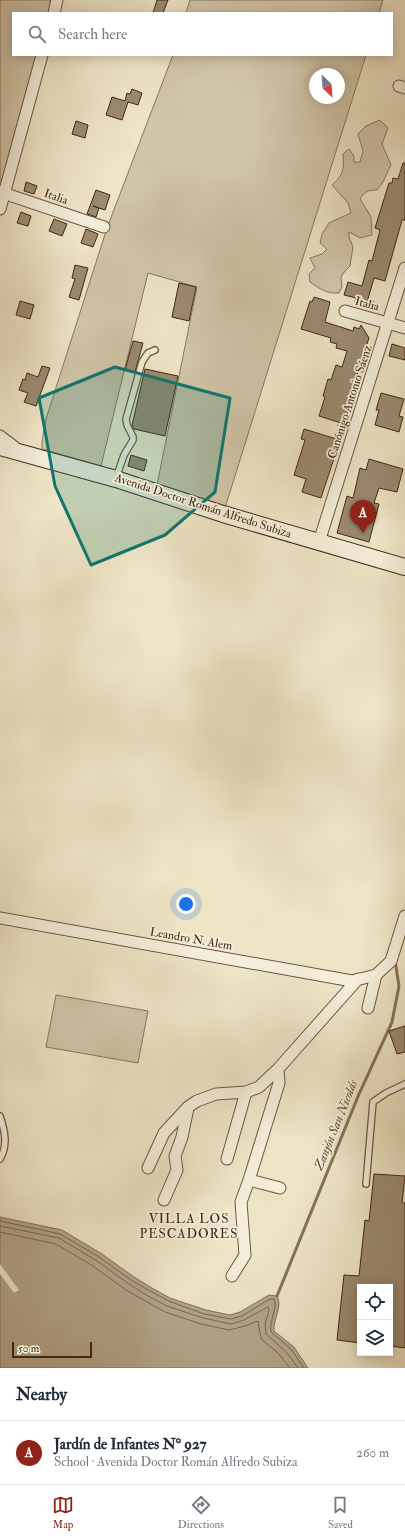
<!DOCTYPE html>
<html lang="en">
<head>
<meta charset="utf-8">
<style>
	body { margin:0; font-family:"IM FELL Double Pica",serif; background:#f6f6f7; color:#1f2937 }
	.controls { position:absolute; right:12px; bottom:12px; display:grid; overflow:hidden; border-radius:0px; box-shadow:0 2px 10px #0003 }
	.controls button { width:36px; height:36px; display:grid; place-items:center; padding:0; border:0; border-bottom:1px solid #e0e1e3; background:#fff; color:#1f2937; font:20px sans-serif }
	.compass { position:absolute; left:309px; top:68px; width:36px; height:36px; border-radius:50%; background:#fff; box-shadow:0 2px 10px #0003; rotate:155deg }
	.scale { position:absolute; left:12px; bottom:10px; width:80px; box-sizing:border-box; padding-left:4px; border:2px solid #412813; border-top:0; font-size:11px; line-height:14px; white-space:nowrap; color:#412813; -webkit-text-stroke:3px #f4eeda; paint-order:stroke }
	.you { position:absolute; left:186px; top:904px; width:14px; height:14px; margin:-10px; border:3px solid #fff; border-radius:50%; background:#1a73e8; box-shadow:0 0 0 6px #1a73e833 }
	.badge { display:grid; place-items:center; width:26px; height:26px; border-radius:50%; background:#8f2418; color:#fff; font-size:13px; font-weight:700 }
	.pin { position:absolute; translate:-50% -33px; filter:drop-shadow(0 1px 2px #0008) }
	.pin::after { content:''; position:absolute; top:21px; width:14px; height:12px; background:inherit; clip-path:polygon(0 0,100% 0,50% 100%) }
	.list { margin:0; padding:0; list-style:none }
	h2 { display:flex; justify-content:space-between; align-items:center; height:52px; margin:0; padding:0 16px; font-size:17px }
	h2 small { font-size:13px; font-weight:400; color:#747a83 }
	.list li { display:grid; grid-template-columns:26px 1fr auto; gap:12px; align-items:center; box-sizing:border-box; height:64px; padding:0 16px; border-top:1px solid #e0e1e3 }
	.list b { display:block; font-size:15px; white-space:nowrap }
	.list p { margin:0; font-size:13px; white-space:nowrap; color:#747a83 }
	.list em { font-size:13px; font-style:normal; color:#747a83 }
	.icon { flex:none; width:22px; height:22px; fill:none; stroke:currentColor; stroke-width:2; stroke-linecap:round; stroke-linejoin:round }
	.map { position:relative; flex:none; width:405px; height:1368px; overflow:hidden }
	.search { position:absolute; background:#fff; box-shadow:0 2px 10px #0003; left:12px; right:12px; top:12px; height:44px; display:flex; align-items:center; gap:10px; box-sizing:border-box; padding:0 14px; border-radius:0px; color:#747a83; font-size:15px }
	.sheet { height:116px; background:#fff }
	nav { display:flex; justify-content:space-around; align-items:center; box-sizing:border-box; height:56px; border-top:1px solid #e0e1e3; background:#fff; font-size:11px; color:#747a83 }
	nav a { display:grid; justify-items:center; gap:2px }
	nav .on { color:#8f2418 }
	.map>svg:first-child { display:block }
	.green { fill:#d1c5a8; stroke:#89765e; fill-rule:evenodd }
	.water { fill:#b3a589; stroke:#85735a }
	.pier { fill:#eee5c6 }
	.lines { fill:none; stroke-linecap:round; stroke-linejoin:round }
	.shore { stroke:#7a664e; stroke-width:1 }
	.stream { stroke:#85735a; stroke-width:3 }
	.building { fill:#9b8a70; stroke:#412813 }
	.lane-casing { stroke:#6c5740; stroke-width:8 }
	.street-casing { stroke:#6c5740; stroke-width:13 }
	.secondary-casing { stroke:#412813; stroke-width:18 }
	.lane { stroke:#f4eeda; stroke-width:5.5 }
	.street { stroke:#f4eeda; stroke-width:11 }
	.secondary { stroke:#f4eeda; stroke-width:16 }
	.marked { fill:#0f766e; fill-opacity:0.2; stroke:#0f766e; stroke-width:3; stroke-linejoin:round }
	.labels { text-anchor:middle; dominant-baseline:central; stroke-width:3.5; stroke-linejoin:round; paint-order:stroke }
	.street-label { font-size:12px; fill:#412813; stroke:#f4eeda }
	.water-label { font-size:13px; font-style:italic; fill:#634e36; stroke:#f4eeda }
	.neighbourhood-label { font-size:13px; letter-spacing:1px; fill:#412813; stroke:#f4eeda }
</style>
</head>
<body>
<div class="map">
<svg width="405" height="1368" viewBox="0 0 405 1368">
	<rect width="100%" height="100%" fill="#eee5c6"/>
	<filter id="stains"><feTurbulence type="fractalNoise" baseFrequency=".005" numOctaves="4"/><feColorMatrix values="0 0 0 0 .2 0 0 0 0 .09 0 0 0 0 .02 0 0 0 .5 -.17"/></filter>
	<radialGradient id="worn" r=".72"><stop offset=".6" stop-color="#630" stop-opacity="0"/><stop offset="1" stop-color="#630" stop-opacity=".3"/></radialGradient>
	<path class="green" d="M0 0H51L48 13H13V55H36L0 187Z
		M190 0H383L379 13H186Z
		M173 55H366L225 508 157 485 197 287 148 273 101 466 42 449V441L46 419 107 228ZM315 74H339V98H315Z
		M380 120 388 128 382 144 391 165C386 174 384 183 377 190 368 190 365 191 360 199L371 217 372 235 360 238 349 232V237L353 247 350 266 345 271 341 277 342 287 339 293C327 294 320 289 310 282L309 274 315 268 310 258 322 254 327 249 320 243 322 234 329 223 351 213 348 203 332 185C344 174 344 170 343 154L349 149 354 156V162H360L363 151 358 134 366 126Z
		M56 995 148 1011 138 1063 46 1047Z"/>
	<path class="water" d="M0 1217 62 1230 102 1254 134 1277 152 1288 170 1298 206 1310 230 1315 240 1312 269 1295 277 1296C283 1306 273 1319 274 1331L294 1347 308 1368H0Z"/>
	<path class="pier" d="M0 1264 19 1290 14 1293 0 1274Z"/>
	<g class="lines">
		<path class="shore" d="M0 1221 60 1234 99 1257 131 1280 150 1291 169 1301 204 1314 231 1319 242 1316 270 1299H274C278 1308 269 1321 271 1332L291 1349 304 1368
			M0 1226 59 1238 97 1261 129 1284 148 1296 167 1306 203 1318 231 1324 244 1320 268 1307 269 1310 265 1324 266 1334 287 1353 298 1368
			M0 1232 56 1244 93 1266 126 1290 165 1312 201 1324 229 1330 245 1326 258 1321 260 1334 262 1340 278 1353 290 1368"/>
		<path class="stream" d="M277 1296 359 1094 392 1022 399 986 395 960"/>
	</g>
	<path class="building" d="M157 0H168L163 13H153Z
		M132 89 142 93 138 105 128 102 122 120 106 115 112 97 125 101 127 93 130 94Z
		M76 121 88 125 85 138 72 134Z
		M403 163H405V220H402L385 281 374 278 366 306 355 303 356 298 344 295 348 282 362 286 369 260 372 261 380 230 375 228 389 183H392L393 178 398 179Z
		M26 182 37 186 34 194 24 191Z
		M96 190 110 195 105 210 93 206 99 208 96 217 87 214Z
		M21 212 31 216 28 226 17 223Z
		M54 219 67 224 62 236 49 231Z
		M86 229 98 234 93 247 81 243Z
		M75 265 88 268 79 300 69 297 75 279 72 278Z
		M179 283 196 287 189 321 172 317Z
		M314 297 330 302 325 322 353 331 354 327 359 329 361 325 369 338 353 387 356 388 344 424 319 416 325 397 323 396 328 379 331 380 336 365 342 367 347 351 336 348 337 344 330 342 331 338 301 329 310 301 312 302Z
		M20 301 34 305 30 319 16 315Z
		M133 341 143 343 135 372 125 370Z
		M392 344 405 348V360L389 356Z
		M42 366 50 368 36 406 24 402 28 393 19 390 23 379 25 380 27 373 38 377Z
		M145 369 178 376 165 436 134 429 132 425Z
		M381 393 404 399 399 416 403 417 399 432 375 425 379 410H376Z
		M304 429 340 440 321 498 302 492 306 479 294 475 305 440 301 439Z
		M131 455 147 460 144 471 128 466Z
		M369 459 403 469 397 492 379 488 374 503 379 504 369 542 337 533 347 496 353 498 360 468 366 470Z
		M405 1026V1052L397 1054 389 1031Z
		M374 1174 405 1176 402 1203H405V1348L390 1346V1287H360V1343L337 1340 344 1275 359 1276 365 1220 369 1221Z"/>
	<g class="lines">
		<g class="lane-casing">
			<path id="lane" d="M116 478 124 455 133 440V437L127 425 126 419 142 362 148 353 155 350
				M0 1116C5 1131 8 1146 0 1159
				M366 1184 373 1102 386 1093 405 1084"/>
		</g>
		<g class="street-casing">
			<path id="street" d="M54 13 57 0
				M399 86 405 88
				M0 192 104 227
				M0 209 42 55
				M345 311 405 328
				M0 436 17 449
				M319 542 405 268
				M0 918 352 981 376 975
				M368 1008 376 975 391 961 405 916
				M227 1159 246 1092
				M148 1168 164 1133 188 1107 197 1101 216 1094 246 1092 259 1087 278 1069 358 979
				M249 1180 280 1188
				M164 1200 177 1170 175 1156 182 1137 188 1108
				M232 1276 245 1255 241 1202 249 1180 279 1083 278 1069"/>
		</g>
		<g class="secondary-casing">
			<path id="secondary" d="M0 447 116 479 223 514 405 567"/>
		</g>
		<use href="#lane" class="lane"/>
		<use href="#street" class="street"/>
		<use href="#secondary" class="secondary"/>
	</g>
	<path class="marked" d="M115 367 230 398 215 492 165 535 91 565 55 486 39 398Z"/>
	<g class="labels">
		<g class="street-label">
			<text transform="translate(56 197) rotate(19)">Italia</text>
			<text transform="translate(367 304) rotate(15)">Italia</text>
			<text transform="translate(350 402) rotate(-72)">Canónigo Antonio Sáenz</text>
			<text transform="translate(203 506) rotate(18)">Avenida Doctor Román Alfredo Subiza</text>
			<text transform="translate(191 939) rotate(10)">Leandro N. Alem</text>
		</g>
		<g class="water-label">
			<text transform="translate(336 1125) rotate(-68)">Zanjón San Nicolás</text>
		</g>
		<g class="neighbourhood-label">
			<text x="189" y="1219">VILLA LOS<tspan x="189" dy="15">PESCADORES</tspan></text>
		</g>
	</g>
	<rect width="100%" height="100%" filter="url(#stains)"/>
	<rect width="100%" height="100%" fill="url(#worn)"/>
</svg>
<div class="controls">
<button><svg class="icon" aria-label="locate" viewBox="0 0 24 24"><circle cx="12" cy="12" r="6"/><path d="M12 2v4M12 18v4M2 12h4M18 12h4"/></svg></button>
<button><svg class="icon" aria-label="layers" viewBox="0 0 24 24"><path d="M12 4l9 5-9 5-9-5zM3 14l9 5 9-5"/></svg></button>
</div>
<svg class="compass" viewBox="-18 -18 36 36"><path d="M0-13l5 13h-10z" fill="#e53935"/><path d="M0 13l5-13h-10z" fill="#747a83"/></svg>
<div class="scale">50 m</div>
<div class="you"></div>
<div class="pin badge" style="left:363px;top:533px">A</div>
<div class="search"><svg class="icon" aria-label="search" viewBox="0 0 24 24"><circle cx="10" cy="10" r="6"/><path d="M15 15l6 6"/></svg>Search here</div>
</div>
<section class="sheet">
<h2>Nearby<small></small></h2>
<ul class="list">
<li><span class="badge">A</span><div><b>Jardín de Infantes N° 927</b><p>School · Avenida Doctor Román Alfredo Subiza</p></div><em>260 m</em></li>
</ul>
</section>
<nav>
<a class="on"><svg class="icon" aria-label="map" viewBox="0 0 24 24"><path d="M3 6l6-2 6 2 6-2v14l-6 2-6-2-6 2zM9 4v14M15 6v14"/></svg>Map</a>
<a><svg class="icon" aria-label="directions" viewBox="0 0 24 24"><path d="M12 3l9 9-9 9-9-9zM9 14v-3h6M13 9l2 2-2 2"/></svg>Directions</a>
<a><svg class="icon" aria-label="saved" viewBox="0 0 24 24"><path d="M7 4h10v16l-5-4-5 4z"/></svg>Saved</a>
</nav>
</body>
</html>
